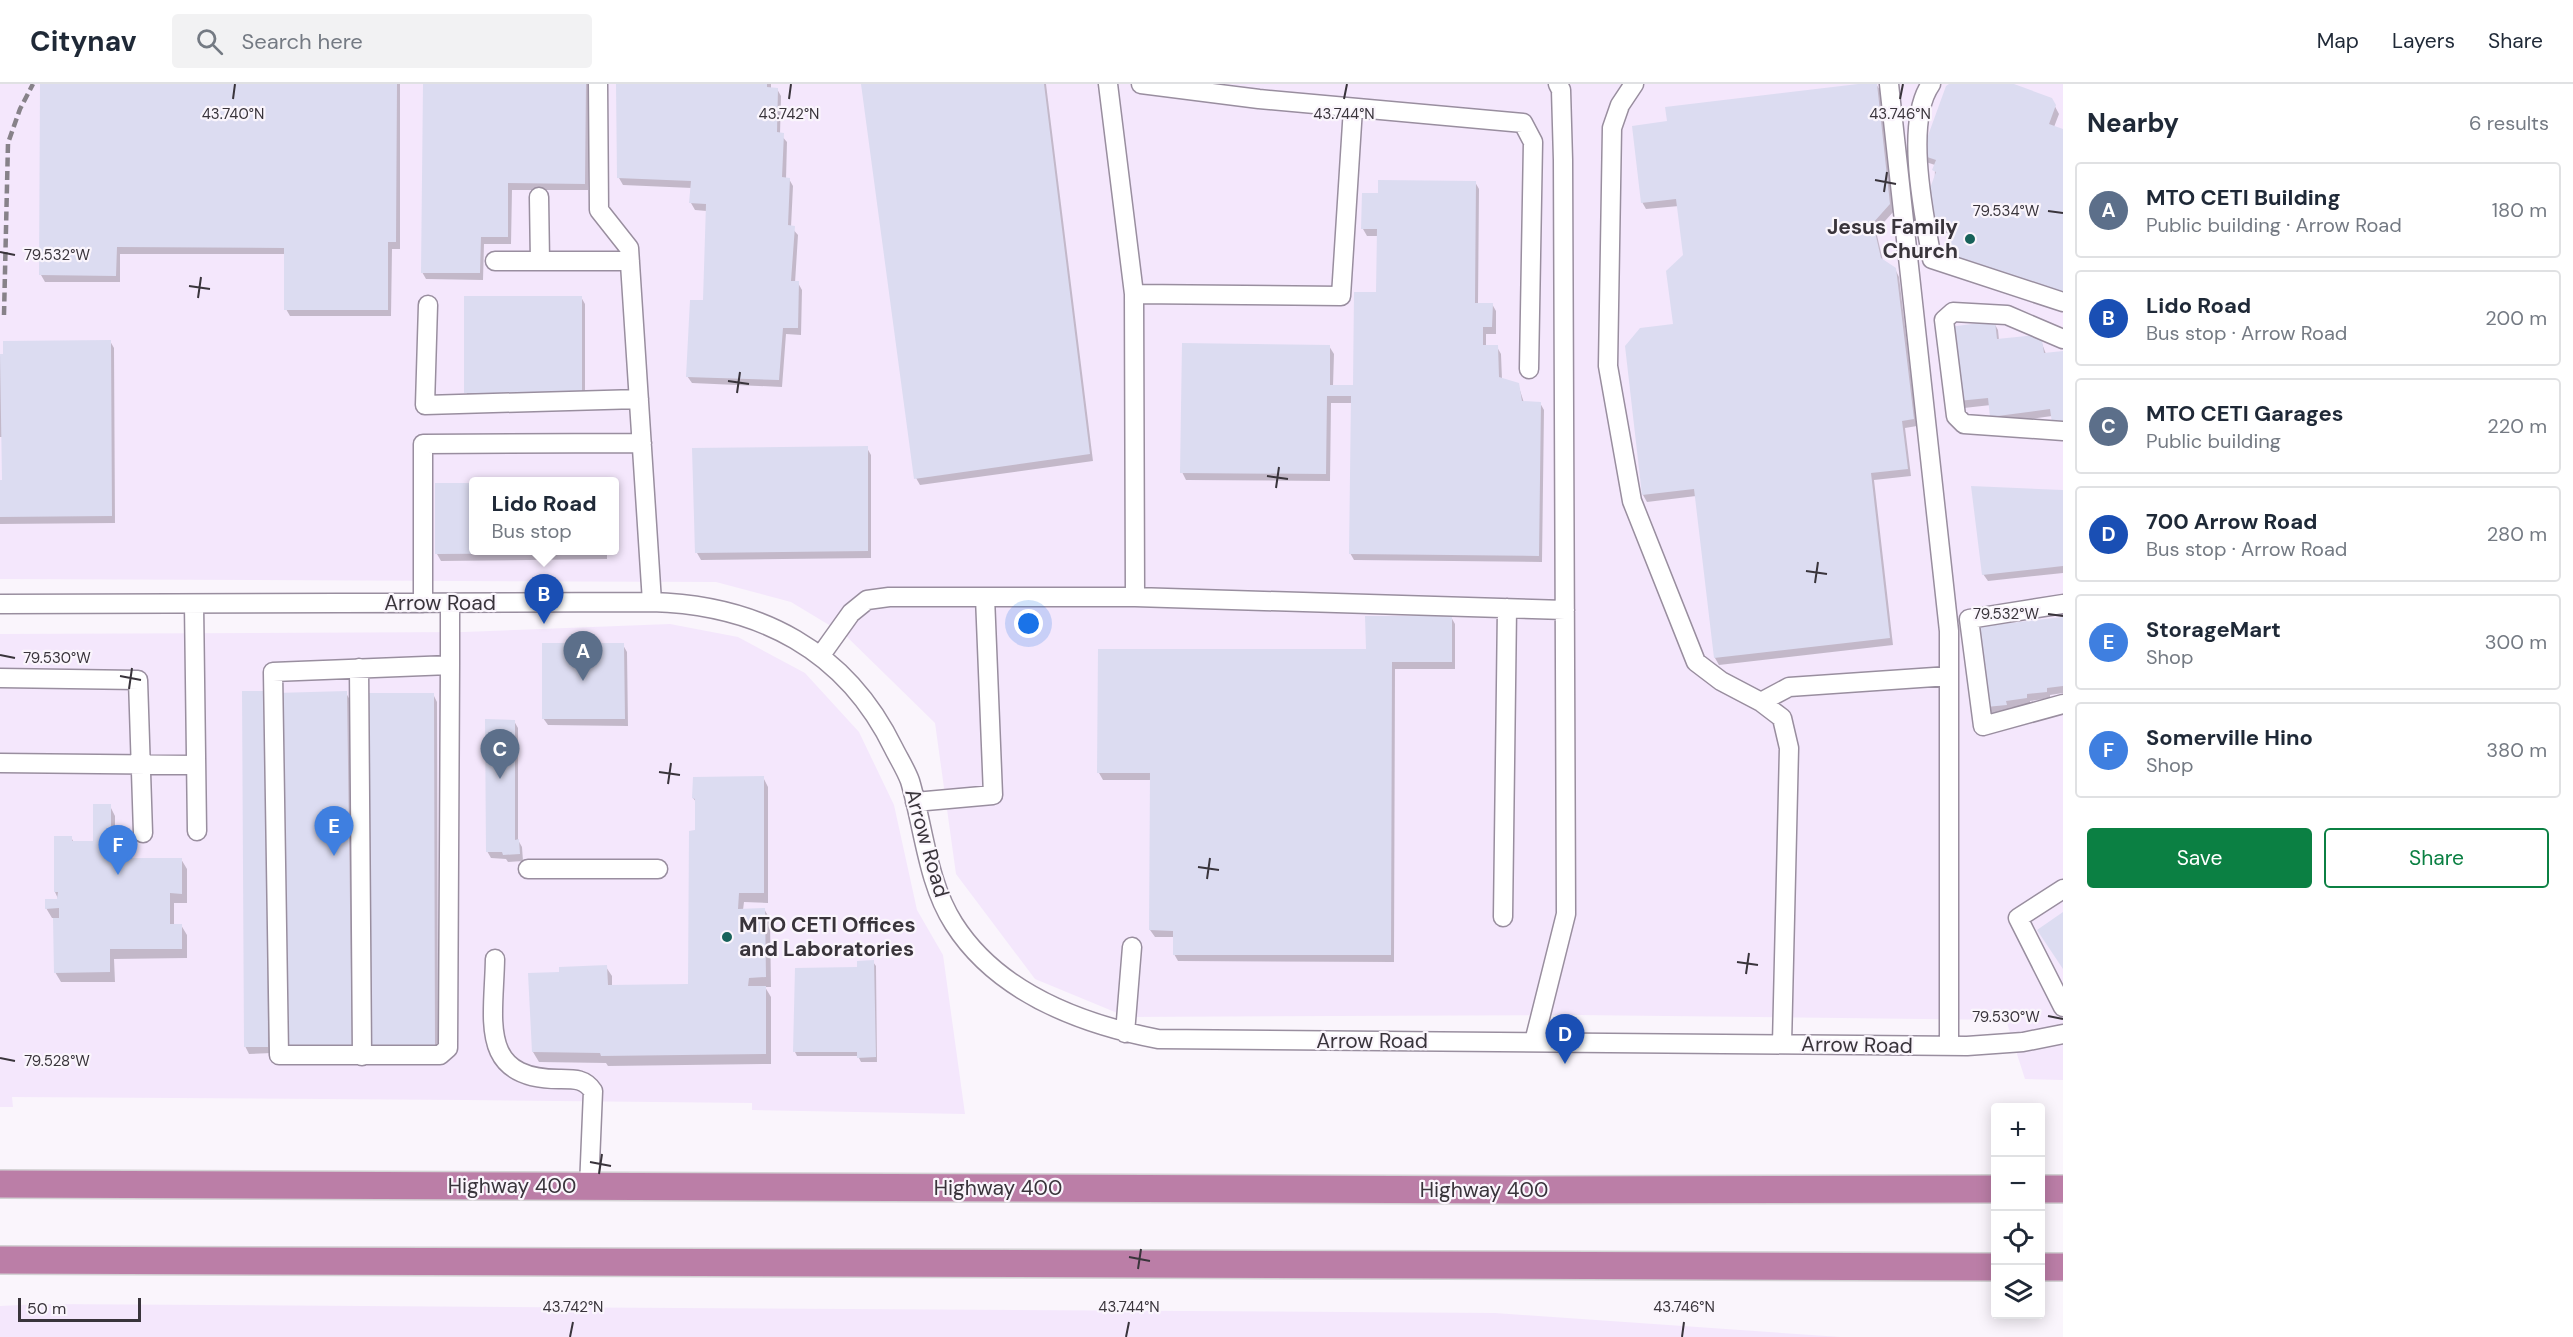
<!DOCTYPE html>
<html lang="en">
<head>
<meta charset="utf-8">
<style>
	body { margin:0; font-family:"DM Sans",sans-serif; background:#f2f2f3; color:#1f2937 }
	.controls { position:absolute; right:18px; bottom:18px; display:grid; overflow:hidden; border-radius:6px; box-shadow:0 3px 15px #0003 }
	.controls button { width:54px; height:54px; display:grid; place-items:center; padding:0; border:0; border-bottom:2px solid #e0e1e3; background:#fff; color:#1f2937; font:30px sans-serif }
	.scale { position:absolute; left:18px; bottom:15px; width:123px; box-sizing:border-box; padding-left:6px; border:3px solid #39343b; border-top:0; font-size:16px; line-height:21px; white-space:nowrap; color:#39343b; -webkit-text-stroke:4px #faf5fc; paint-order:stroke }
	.you { position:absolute; left:1029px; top:540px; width:21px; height:21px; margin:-15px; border:4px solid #fff; border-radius:50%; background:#1a73e8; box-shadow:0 0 0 9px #1a73e833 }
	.badge { display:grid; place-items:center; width:39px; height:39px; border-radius:50%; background:#0b8043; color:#fff; font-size:20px; font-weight:700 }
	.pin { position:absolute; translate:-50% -50px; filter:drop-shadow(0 2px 3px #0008) }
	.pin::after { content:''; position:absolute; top:32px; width:21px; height:18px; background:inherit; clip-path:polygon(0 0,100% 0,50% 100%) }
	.popup { position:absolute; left:469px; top:393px; width:150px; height:78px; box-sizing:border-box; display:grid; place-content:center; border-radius:6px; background:#fff; filter:drop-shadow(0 2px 4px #0005); font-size:20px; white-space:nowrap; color:#747a83 }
	.popup b { font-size:22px; color:#1f2937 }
	.popup::after { content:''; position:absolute; left:50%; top:100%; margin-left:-12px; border:12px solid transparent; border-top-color:#fff }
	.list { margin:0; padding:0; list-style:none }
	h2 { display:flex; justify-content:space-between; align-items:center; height:78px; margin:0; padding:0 24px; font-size:26px }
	h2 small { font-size:20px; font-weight:400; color:#747a83 }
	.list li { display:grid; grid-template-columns:39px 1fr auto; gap:18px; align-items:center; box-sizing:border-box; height:96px; margin:0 12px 12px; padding:0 12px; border:2px solid #e0e1e3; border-radius:6px }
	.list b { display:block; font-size:22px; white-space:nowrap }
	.list p { margin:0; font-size:20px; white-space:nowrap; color:#747a83 }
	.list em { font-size:20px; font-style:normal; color:#747a83 }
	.actions { display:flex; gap:12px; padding:18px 24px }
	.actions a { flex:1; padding:14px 0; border:2px solid #0b8043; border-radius:6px; text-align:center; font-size:21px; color:#0b8043 }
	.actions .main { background:#0b8043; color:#fff }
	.icon { flex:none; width:33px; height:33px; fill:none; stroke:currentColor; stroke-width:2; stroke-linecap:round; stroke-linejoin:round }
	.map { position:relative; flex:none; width:2063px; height:1253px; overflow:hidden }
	header { display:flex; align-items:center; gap:36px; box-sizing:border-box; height:84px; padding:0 30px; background:#fff; border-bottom:2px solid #e0e1e3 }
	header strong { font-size:28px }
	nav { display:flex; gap:33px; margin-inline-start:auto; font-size:21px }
	.search { width:420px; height:54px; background:#f2f2f3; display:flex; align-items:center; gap:15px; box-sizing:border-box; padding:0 21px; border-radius:6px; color:#747a83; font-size:22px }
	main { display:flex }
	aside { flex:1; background:#fff }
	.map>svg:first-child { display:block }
	.built { fill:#f4e7fc; fill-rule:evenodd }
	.shadow { fill:#0003 }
	.building { fill:#dcdcf1 }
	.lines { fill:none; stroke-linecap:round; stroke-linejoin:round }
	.minor-casing { stroke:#998e9f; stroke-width:21 }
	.highway-casing { stroke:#d3d2d4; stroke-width:30 }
	.minor { stroke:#fff; stroke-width:18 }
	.highway { stroke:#bb7ea7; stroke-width:27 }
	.rail { stroke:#878289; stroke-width:4.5; stroke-dasharray:9 4.5; stroke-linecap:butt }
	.ticks { fill:none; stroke:#39343b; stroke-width:2 }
	.poi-dot { fill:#17625a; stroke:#faf5fc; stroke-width:2 }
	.labels { text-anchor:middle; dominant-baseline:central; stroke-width:4.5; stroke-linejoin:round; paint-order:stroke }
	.poi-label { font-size:21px; font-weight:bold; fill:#39343b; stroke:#faf5fc; text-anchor:end }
	.street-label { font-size:21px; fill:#39343b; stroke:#faf5fc }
	.ticks-label { font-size:15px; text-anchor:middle; fill:#39343b; stroke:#faf5fc; stroke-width:4.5; stroke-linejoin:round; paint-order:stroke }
</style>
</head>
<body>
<header>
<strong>Citynav</strong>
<div class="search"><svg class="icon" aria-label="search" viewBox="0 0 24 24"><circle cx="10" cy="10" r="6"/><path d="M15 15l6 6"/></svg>Search here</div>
<nav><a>Map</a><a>Layers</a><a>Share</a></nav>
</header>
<main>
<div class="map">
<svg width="2063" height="1253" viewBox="0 0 2063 1253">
	<rect width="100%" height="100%" fill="#faf5fc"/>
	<path class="built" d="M0 0H2063V996L2025 995 2006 936 1576 931 1127 933 1035 895 956 790 935 639 844 550 791 518 716 498 0 495ZM474 398H614V466H474Z
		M670 540 738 553 805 589 859 648 894 721 917 826 943 871 965 1030 752 1026V1019L466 1016 12 1013 13 1023H0V550L464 548Z
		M41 1220 1495 1229 1841 1253H0V1222Z"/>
	<path class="shadow" d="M120 0H400V165H392L391 232H290L286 225V170H120V198H45L41 191Z
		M425 0H590L588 106H512L511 160H484L483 196 426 195 422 188Z
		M617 0H771V5H777L781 12 780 50 787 58 786 95H789L793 102 791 143 798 151 795 199H798L802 206 801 251 786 250 782 303 692 299 687 292 704 218 707 127 695 126 691 119 692 104 623 101 619 94Z
		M863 0H1046L1093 377 920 401 916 394Z
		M1870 0H1876L1880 6 1894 127 1876 147 1883 177 1895 185 1899 193 1917 342 1905 344 1911 392 1874 396 1893 561 1719 581 1715 574 1696 412 1647 418 1643 411 1675 242 1684 172 1679 122 1646 125 1642 118 1668 39Z
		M1952 0H2009L2051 15 2059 30 2054 43 2063 46V218L1953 177 1949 170 1955 152 1938 146 1934 138 1935 81 1926 78 1922 71Z
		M1475 98 1479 105 1478 220H1492L1496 227V250H1486V263H1497L1501 270 1502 296 1518 300 1524 319H1540L1544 326 1542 478 1354 476 1350 469 1352 319H1331L1330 397 1186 396 1182 388 1329 262 1334 270 1333 302 1354 303 1377 210 1378 152H1367L1363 145 1379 111Z
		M581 213 585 220V316L470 315 466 308Z
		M1994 239 1998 246 1999 256 2041 257 2046 270 2063 268 2052 332 1996 340 1992 333 1991 321 1964 324 1960 317Z
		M110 257 114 264 115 439 0 440V397L4 398V353H0V272Z
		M867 364 871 371V474L701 476 697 469Z
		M2063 408V489L1988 497 1983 490Z
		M474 466H607V475L441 477 437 470Z
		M1451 533 1455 540V585H1395L1394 878 1178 877 1174 870V853H1155L1150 846 1151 696H1103L1099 689 1367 567Z
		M2063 534V609L2050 611V614L2030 617V621L2009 624 2010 628 1991 630 1987 623Z
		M623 561 627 568 628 642 548 641 543 634Z
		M266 608 272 969 249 970 245 962Z
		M346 609 350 616 355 969 286 971Z
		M433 610 437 618 438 971H369Z
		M514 637 518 644V756L522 763 523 777 508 778 506 775 491 774 487 767Z
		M763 693 768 703V819L744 818 743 826 764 825 770 835 771 903H765L771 913V980L608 982 606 979 539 978 533 968 561 889 606 883 612 892V902H689L697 747V719L693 714Z
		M110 722 115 732V776L181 775 187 785V819H174V841H181L187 851V874L114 875 115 898H61L55 888V834H52L46 824 59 817 55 808V753H71L74 759H94Z
		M873 878 876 882 877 978H861L858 972H797L795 968 858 885Z"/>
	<path class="building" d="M40 0H397L396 158H388V226H284V164L117 163 116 192 39 191Z
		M423 0H586L585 100 508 99V153H481L480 189H421Z
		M616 0H767V3L778 4 777 48 784 49 782 93 790 94 788 141 795 142 791 197H799L798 244H783L779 296 686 293 690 216H703L706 120 689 119 691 97 617 94Z
		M861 0H1044L1090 370 914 395Z
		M1858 0H1877L1890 120 1873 139 1881 174 1896 184 1914 335 1902 337 1908 385 1871 389 1890 554 1714 574 1694 405 1642 411 1625 262 1640 244 1673 240 1666 187 1683 171 1676 115 1641 119 1632 42 1667 37 1665 23Z
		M1949 0H2014L2052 14 2056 21 2049 40 2063 45V213L1947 170 1955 147 1932 139 1929 107 1936 88 1932 86 1936 76 1921 71 1946 2Z
		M1378 96 1476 97 1475 219H1493L1492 243H1483V261H1498L1499 293 1519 299 1522 317 1541 318 1539 472 1349 470 1351 312H1327L1326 390 1180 389 1182 259 1330 261V301H1353L1354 208H1376L1377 145H1361L1362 109H1378Z
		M464 212H582V309H464Z
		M1995 237 1997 255 2036 251 2042 256 2044 269 2063 267V343L2052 339 2050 325 1990 333 1988 314 1958 317 1949 243Z
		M111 256 112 432 0 433V396H2L0 270H3V257Z
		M868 362V467L695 469 692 364Z
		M435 399H474V466H573V469L435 470Z
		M1971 402 2063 406V482L1982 491Z
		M1365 532H1452V578H1392L1391 871H1173V847L1149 846 1150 689H1097L1098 565H1366Z
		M2063 533V602L2047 604V608L2027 610V614L2006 617 2007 621 1986 623 1976 543Z
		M542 559H624L625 635H542Z
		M242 607H266L268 963H244Z
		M347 607 352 963 280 964 275 609Z
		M363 609H434L435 964H363Z
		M485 635 515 636V756L519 755 520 770 503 771 502 768H486Z
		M764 692V809H739L738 825 765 824 766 893 749 894 748 902H766V970L601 972 600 969 532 968 528 889 559 888V883L607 881 608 901 688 900 689 747 695 746V715L692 714 693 693Z
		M93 720H111V774H182V810L170 809V840H182V865H110V888L54 889 53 834H59V824L45 825V815H57L58 808H54V752H72V757H93Z
		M2063 828V885L2037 846Z
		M874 876 876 973 857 974V968H793L795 884 857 883V877Z"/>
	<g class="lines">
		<g class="minor-casing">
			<path id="minor" d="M598 0 599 126 629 164 652 518
				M1108 0 1134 210 1135 513
				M1141 0 1259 15 1523 39 1533 58 1529 285
				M1634 0 1620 21 1612 44 1608 282 1632 417 1696 578 1721 597 1761 618 1782 634 1789 664 1782 960
				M1889 0 1949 547V962
				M1931 0C1904 38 1924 131 1932 175L2063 218
				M539 113 540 177
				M495 177H630
				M1134 210 1341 212 1353 24
				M428 221 425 321 639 315
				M2063 255 2007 231 1953 228 1944 236 1956 332 1964 340 2063 347
				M423 519V360L642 359
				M0 520 652 518C759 521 846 566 894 665 899 675 906 686 910 697 924 744 927 798 954 840 998 909 1081 940 1158 955L1967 962 2023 958 2063 950
				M194 520 197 747
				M2063 520 1969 535 1983 642 2063 620
				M821 571 851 529 867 516 889 513H1135L1565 526
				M450 581 448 964 440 971H279L273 588 450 581V519
				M359 584 362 972
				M0 594 138 596 143 749
				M1761 618 1789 603 1949 592
				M0 679 196 681
				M915 718 993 711 985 513
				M528 785H658
				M2063 805 2018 834 2063 923
				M1503 833 1507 524
				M495 875C494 936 477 996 561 995 575 995 585 995 593 1007L589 1103
				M1125 949 1132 863
				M1534 958 1566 830 1563 76 1561 6 1558 0"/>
		</g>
		<g class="highway-casing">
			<path id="highway" d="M0 1100 1516 1106 1996 1105
				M2040 1105H2063
				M0 1176 1996 1183
				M2040 1183H2063"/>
		</g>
		<use href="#minor" class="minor"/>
		<use href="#highway" class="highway"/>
		<path class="rail" d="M4 231 8 59 20 25 33 0"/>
	</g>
	<path class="ticks" d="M233 15 235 0M789 15 791 0M1344 15 1347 0M1900 15 1903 0M1875 96 1896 100M1884 108 1887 88M2048 127 2063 129M0 168 15 171M189 202 210 205M198 214 201 193M728 297 749 300M737 309 740 288M1267 392 1288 395M1276 404 1279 383M1806 487 1827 490M1815 499 1818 478M2048 530 2063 532M0 571 15 574M120 592 141 596M129 605 132 584M659 688 680 691M668 700 671 679M1198 783 1219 786M1207 795 1210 774M1737 878 1758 881M1746 890 1749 869M2048 932 2063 935M0 974 15 977M590 1078 611 1082M599 1090 602 1070M1129 1173 1150 1177M1138 1185 1141 1165M570 1253 573 1238M1126 1253 1129 1238M1682 1253 1684 1238"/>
	<g class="poi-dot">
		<circle cx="1970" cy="155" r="6"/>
		<circle cx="727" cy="853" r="6"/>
	</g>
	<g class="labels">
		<g class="poi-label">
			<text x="1958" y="143">Jesus Family<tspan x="1958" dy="24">Church</tspan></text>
			<text x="739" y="841" text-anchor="start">MTO CETI Offices<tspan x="739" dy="24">and Laboratories</tspan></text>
		</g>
		<g class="street-label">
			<text x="440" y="519">Arrow Road</text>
			<text transform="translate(927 759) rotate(74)">Arrow Road</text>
			<text x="1372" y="957">Arrow Road</text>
			<text transform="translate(1857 961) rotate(1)">Arrow Road</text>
			<text x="512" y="1102">Highway 400</text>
			<text x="998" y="1104">Highway 400</text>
			<text x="1484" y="1106">Highway 400</text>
		</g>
	</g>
	<g class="ticks-label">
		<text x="233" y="35">43.740°N</text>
		<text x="789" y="35">43.742°N</text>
		<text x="1344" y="35">43.744°N</text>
		<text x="1900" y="35">43.746°N</text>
		<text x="2006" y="132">79.534°W</text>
		<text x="57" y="176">79.532°W</text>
		<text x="2006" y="535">79.532°W</text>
		<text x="57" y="579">79.530°W</text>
		<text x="2006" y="938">79.530°W</text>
		<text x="57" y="982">79.528°W</text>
		<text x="573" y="1228">43.742°N</text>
		<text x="1129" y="1228">43.744°N</text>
		<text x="1684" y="1228">43.746°N</text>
	</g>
</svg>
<div class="controls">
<button>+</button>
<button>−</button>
<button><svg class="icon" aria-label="locate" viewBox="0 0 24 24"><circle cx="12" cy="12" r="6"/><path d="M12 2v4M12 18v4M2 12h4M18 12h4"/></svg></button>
<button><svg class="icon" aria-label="layers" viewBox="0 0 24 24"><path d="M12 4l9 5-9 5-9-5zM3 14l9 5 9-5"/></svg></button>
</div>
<div class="scale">50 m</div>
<div class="you"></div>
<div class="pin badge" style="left:583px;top:597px;background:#5c6f8a">A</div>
<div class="pin badge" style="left:544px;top:540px;background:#1a4fb4">B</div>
<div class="popup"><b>Lido Road</b>Bus stop</div>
<div class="pin badge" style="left:500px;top:695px;background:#5c6f8a">C</div>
<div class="pin badge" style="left:1565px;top:980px;background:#1a4fb4">D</div>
<div class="pin badge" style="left:334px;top:772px;background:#3f7fe0">E</div>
<div class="pin badge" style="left:118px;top:791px;background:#3f7fe0">F</div>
</div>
<aside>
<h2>Nearby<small>6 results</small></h2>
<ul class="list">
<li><span class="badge" style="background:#5c6f8a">A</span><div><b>MTO CETI Building</b><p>Public building · Arrow Road</p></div><em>180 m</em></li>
<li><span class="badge" style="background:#1a4fb4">B</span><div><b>Lido Road</b><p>Bus stop · Arrow Road</p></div><em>200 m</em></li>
<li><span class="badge" style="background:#5c6f8a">C</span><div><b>MTO CETI Garages</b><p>Public building</p></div><em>220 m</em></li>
<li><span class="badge" style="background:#1a4fb4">D</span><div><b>700 Arrow Road</b><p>Bus stop · Arrow Road</p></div><em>280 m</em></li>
<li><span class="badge" style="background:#3f7fe0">E</span><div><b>StorageMart</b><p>Shop</p></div><em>300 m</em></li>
<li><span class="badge" style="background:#3f7fe0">F</span><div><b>Somerville Hino</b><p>Shop</p></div><em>380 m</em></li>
</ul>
<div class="actions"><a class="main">Save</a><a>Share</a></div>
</aside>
</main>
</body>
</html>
